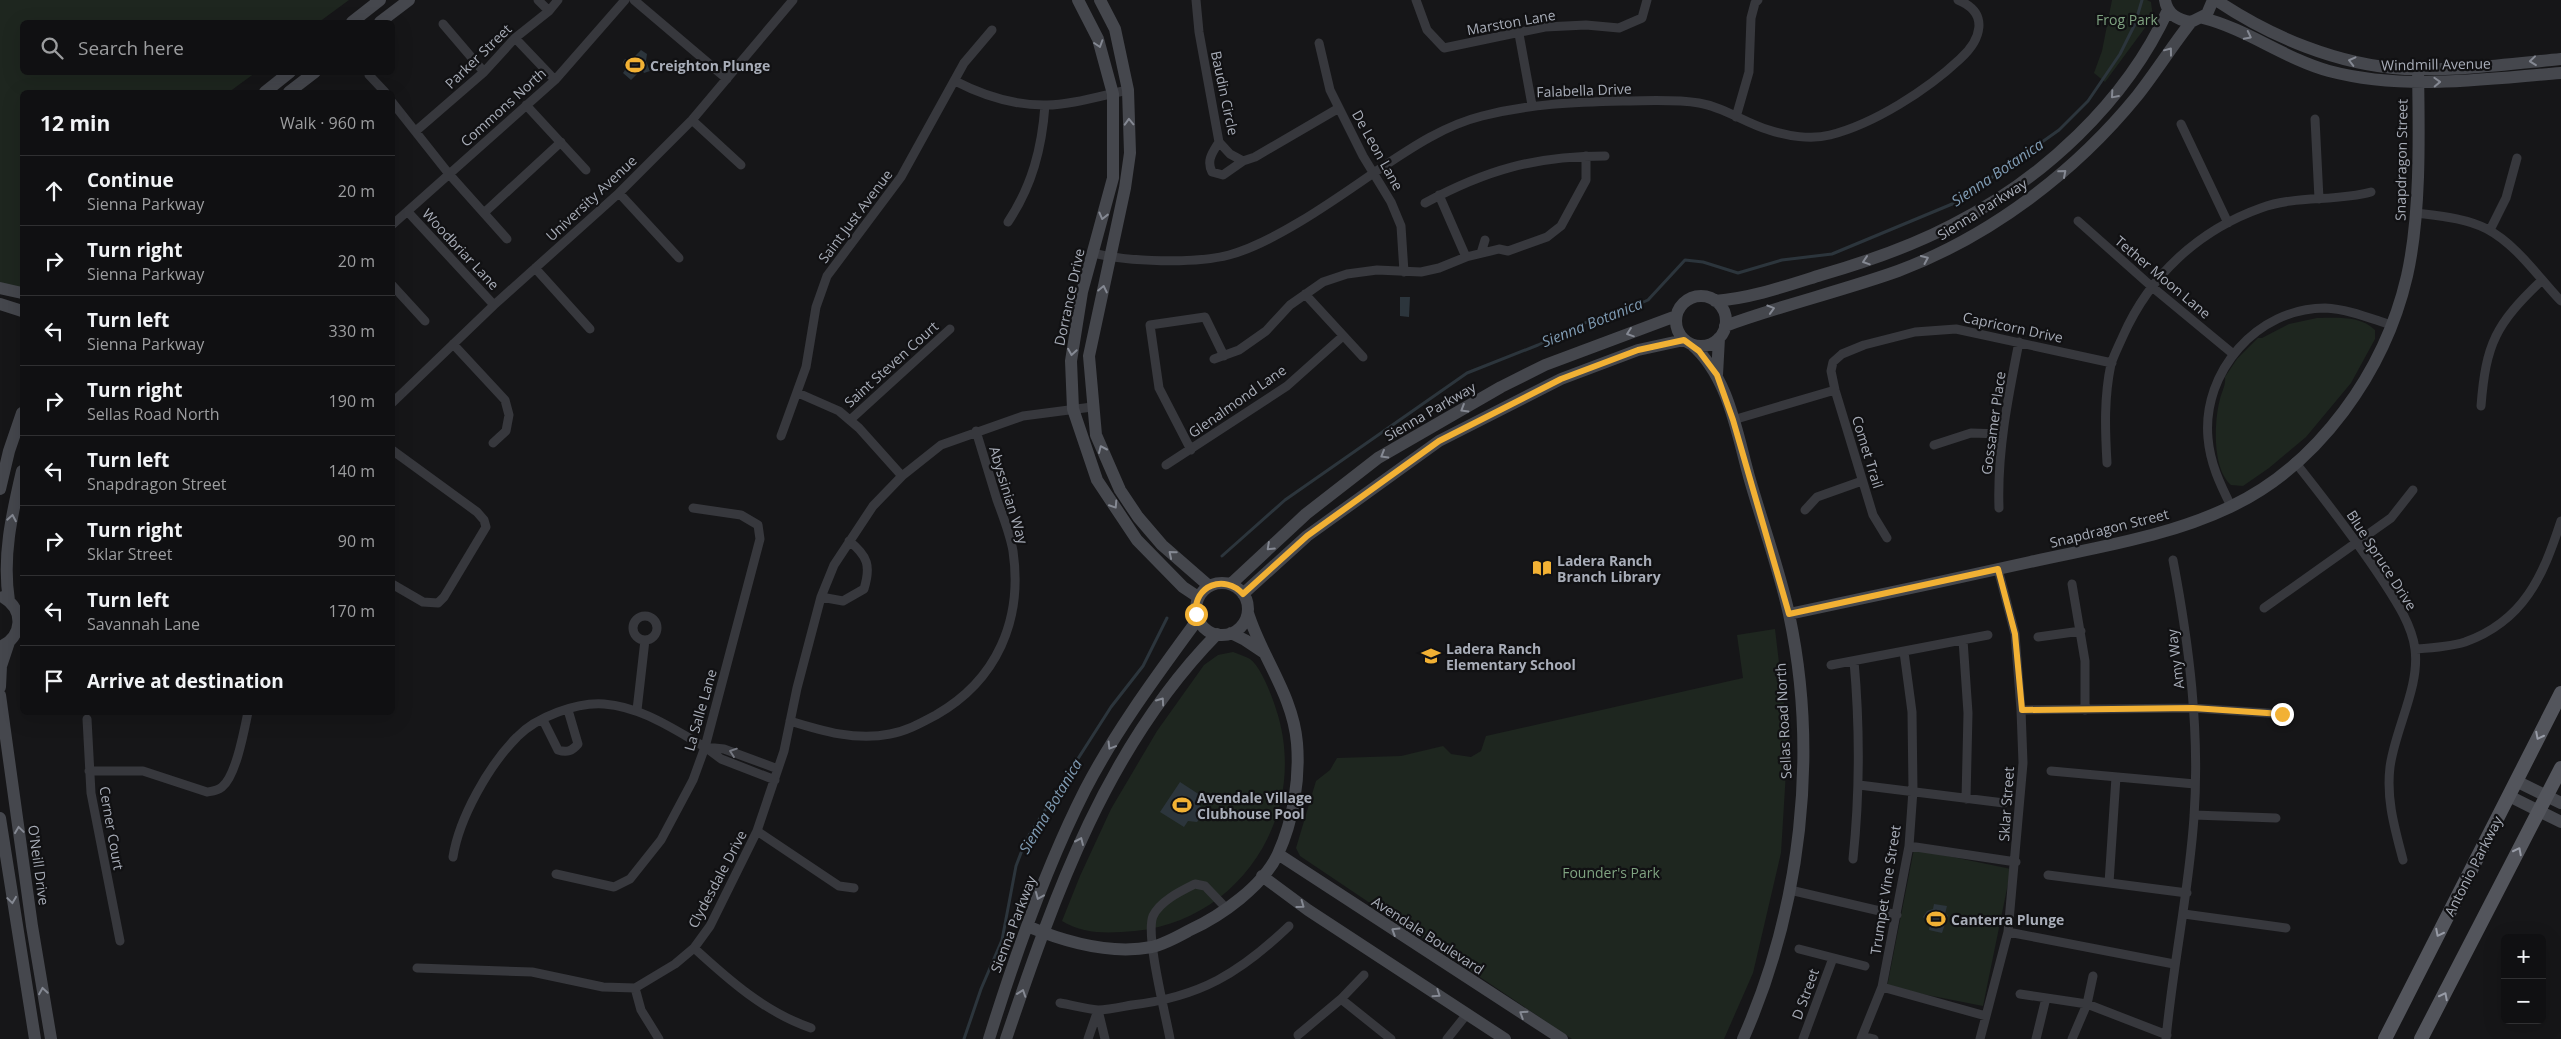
<!DOCTYPE html>
<html lang="en">
<head>
<meta charset="utf-8">
<style>
	body { margin:0; font-family:"Open Sans",sans-serif; background:#1e1e20; color:#f1f3f6 }
	.controls { position:absolute; right:15px; bottom:15px; display:grid; overflow:hidden; border-radius:8px; box-shadow:0 5px 20px #0002 }
	.controls button { width:45px; height:45px; display:grid; place-items:center; padding:0; border:0; border-bottom:1px solid #303032; background:#101012; color:#f1f3f6; font:25px sans-serif }
	.stop { position:absolute; width:15px; height:15px; margin:-11px; border:4px solid #f2b134; border-radius:50%; background:#fff }
	.stop.end { background:#f2b134; border-color:#fff; box-shadow:0 1px 5px #0008 }
	.list { margin:0; padding:0; list-style:none }
	h2 { display:flex; justify-content:space-between; align-items:center; height:65px; margin:0; padding:0 20px; font-size:21px }
	h2 small { font-size:16px; font-weight:400; color:#9c9d9f }
	.list li { display:grid; grid-template-columns:32px 1fr auto; gap:15px; align-items:center; box-sizing:border-box; height:70px; padding:0 20px; border-top:1px solid #303032 }
	.list b { display:block; font-size:19px; white-space:nowrap }
	.list p { margin:0; font-size:16px; white-space:nowrap; color:#9c9d9f }
	.list em { font-size:16px; font-style:normal; color:#9c9d9f }
	.icon { flex:none; width:28px; height:28px; fill:none; stroke:currentColor; stroke-width:2; stroke-linecap:round; stroke-linejoin:round }
	.map { position:relative; flex:none; width:2561px; height:1039px; overflow:hidden }
	.search { position:absolute; background:#101012; box-shadow:0 5px 20px #0002; left:20px; top:20px; width:375px; height:55px; display:flex; align-items:center; gap:12px; box-sizing:border-box; padding:0 18px; border-radius:8px; color:#9c9d9f; font-size:19px }
	.panel { position:absolute; background:#101012; box-shadow:0 5px 20px #0002; left:20px; top:90px; width:375px; height:625px; border-radius:8px }
	.map>svg:first-child { display:block }
	.green { fill:#1e261f }
	.water { fill:#2c353c }
	.lines { fill:none; stroke-linecap:round; stroke-linejoin:round }
	.stream { stroke:#2c353c; stroke-width:3 }
	.street { stroke:#37383d; stroke-width:9 }
	.secondary { stroke:#45474d; stroke-width:12 }
	.primary { stroke:#53555c; stroke-width:14 }
	.oneway { stroke:#858993 }
	.oneway2 { stroke:#979ba6 }
	.oneway3 { stroke:#757881 }
	.route { stroke:#f2b134; stroke-width:6 }
	.labels { text-anchor:middle; dominant-baseline:central; stroke-width:4.5; stroke-linejoin:round; paint-order:stroke }
	.park-label { font-size:14px; fill:#7fa381; stroke:#111113 }
	.street-label { font-size:14px; fill:#a8adb8; stroke:#111113 }
	.poi-label { font-size:14px; font-weight:bold; fill:#a8adb8; stroke:#111113; text-anchor:start }
	.water-label { font-size:15px; font-style:italic; fill:#7f9bb3; stroke:#111113 }
</style>
</head>
<body>
<div class="map">
<svg width="2561" height="1039" viewBox="0 0 2561 1039">
	<rect width="100%" height="100%" fill="#161618"/>
	<path class="green" d="M0 0H349L319 22H22V72L255 73 229 92H22V294L0 288Z
		M2112 0H2147L2151 2 2153 17 2105 82 2094 73 2102 51Z
		M2317 318C2335 318 2360 315 2375 330V339L2351 383 2306 437 2269 468 2243 486 2231 485C2212 468 2214 422 2220 399 2222 391 2226 385 2225 377L2237 359 2258 338H2262L2289 324Z
		M1775 629 1788 739 1781 853 1753 973 1724 1039H1572L1300 856 1296 848 1316 781 1330 770 1337 758 1401 756 1443 746 1451 754 1471 757 1481 751 1486 736 1743 678 1737 635Z
		M1233 652C1238 654 1245 656 1250 659 1261 667 1272 696 1276 709 1310 811 1243 920 1135 931 1110 933 1084 935 1062 921L1080 876 1111 809 1157 731 1204 665 1218 655Z
		M1914 849 2011 869 1983 1006 1887 987Z"/>
	<path class="water" d="M641 50 647 54 646 61 650 71 644 73 639 65 636 66 634 69 637 74 631 80 623 73 625 70 623 62 625 59H632Z
		M1400 297H1410L1409 317 1400 316Z
		M1180 782 1203 797 1199 804 1204 813 1197 822 1188 821 1184 827 1160 812Z
		M1934 904 1947 906 1945 914 1948 915 1942 933 1929 930 1930 925 1923 917 1927 911 1933 909Z"/>
	<g class="lines">
		<path class="stream" d="M1222 556 1285 500 1467 373 1538 345 1587 322 1619 313 1648 300 1685 260 1703 262 1738 273 1782 260 1832 254 1957 202 2059 130 2088 101 2120 54 2135 24 2142 0
			M964 1039 981 989 1002 940 1016 866 1026 840 1111 707 1143 666 1167 618"/>
		<path class="street" d="M538 0 549 11
			M634 0 727 79
			M1196 0 1199 32 1219 142 1230 154 1243 161 1255 157 1339 108
			M1416 0 1427 30 1444 48 1545 27 1586 25 1619 28 1642 18 1647 0
			M443 24 484 72
			M1519 34 1532 105
			M515 38 555 80
			M1319 43 1330 90 1363 156 1391 202 1401 226 1404 272
			M369 75 385 92
			M955 81C982 95 1013 105 1044 105 1067 106 1104 95 1128 90
			M392 102 449 174 507 239
			M526 105 586 170
			M1736 117 1749 72 1751 18 1755 3 1758 0
			M2315 119 2319 199
			M692 120 741 165
			M2181 124 2228 223
			M417 130 484 72 515 38 549 11 558 0
			M1219 142C1213 152 1206 160 1212 172L1223 175 1243 161
			M619 193 679 258
			M1439 195 1466 257
			M1425 203C1486 170 1535 156 1605 156
			M408 212 494 305
			M485 212 561 142
			M2416 213C2440 216 2466 218 2487 229 2517 245 2538 277 2561 301
			M2078 221 2151 286 2232 353
			M1008 222C1032 186 1042 148 1045 105
			M392 225 555 80 625 0
			M2490 230 2506 198 2517 158
			M1093 253C1129 262 1194 264 1229 255 1274 243 1336 199 1375 172 1408 150 1442 126 1482 116 1529 104 1574 102 1623 101 1647 101 1674 99 1699 103 1724 107 1745 123 1769 130 1787 136 1811 140 1830 135 1874 124 1927 90 1960 59 1981 40 1990 13 1958 0
			M1481 253 1485 240
			M535 268 590 329
			M392 285 425 321
			M1305 294 1363 357
			M453 344 505 400 509 415 506 431 493 443
			M1214 359 1239 350 1266 331 1290 305 1323 282 1347 274 1377 270 1421 272 1439 268 1466 257 1499 249 1508 251 1547 237 1561 226 1586 180V156
			M798 393 839 411 859 428 902 476
			M392 403 494 305 619 193 692 120 793 0
			M2481 406C2486 343 2496 324 2541 281
			M850 420 950 329
			M1733 420 1835 390
			M781 436 806 367 816 307 827 276 901 177 964 63 992 30
			M1934 445 1971 433 2002 434
			M392 450 477 512 484 520 486 527 444 597 438 603 423 602 392 584
			M1191 450 1159 388 1150 325 1205 317 1224 356
			M2295 462C2326 501 2356 540 2383 581 2396 601 2412 625 2415 649 2420 687 2395 729 2390 767 2386 800 2395 829 2403 860
			M2107 463C2105 429 2104 397 2111 364 2114 355 2119 345 2123 336 2150 275 2199 230 2261 208 2296 195 2335 202 2371 192
			M1166 465 1287 386 1343 336
			M2231 506C2220 484 2210 463 2208 438 2202 372 2257 308 2325 308 2348 309 2369 318 2391 325
			M1999 508C1997 452 2008 397 2019 342
			M1805 510 1817 497 1862 481
			M1887 538 1873 515 1835 390 1831 371 1833 362 1842 354 1864 345 1915 332 1956 329 2112 363
			M2072 584 2085 661V710
			M821 597 843 601 864 589C871 566 868 556 849 541
			M2264 608 2391 518 2413 490
			M633 628a12 12 0 1 1 24 0a12 12 0 1 1-24 0Z
			M2038 637 2081 631
			M1963 640 1968 713 1966 799
			M2415 649C2431 648 2449 647 2465 642 2524 621 2543 576 2561 521
			M1831 665 1988 635
			M637 710 645 640
			M2021 710 2193 708 2282 714
			M87 719 91 793 120 941
			M543 720 558 750C567 753 572 751 578 744L568 710
			M790 721C822 731 856 741 890 734 907 731 921 723 936 715 997 680 1023 620 1013 551 1010 534 1003 516 997 500 990 477 983 454 976 431
			M89 771H143L207 792C213 791 217 791 222 787 236 776 244 731 248 712
			M2051 771 2195 784
			M775 780 721 759 705 747 724 749 778 769
			M1859 785 2004 803
			M2194 815 2276 818
			M757 831 839 886 854 888
			M1909 846 2016 862
			M453 857C459 818 489 765 517 737 536 717 577 702 604 704 642 707 673 729 705 747
			M1853 859C1860 792 1860 728 1854 661
			M556 874 614 887 630 879 661 840 693 780 705 747 760 539 758 525 741 515 693 508
			M2048 875 2187 893
			M2109 883 2116 777
			M1790 890 1897 915
			M2184 914 2286 928
			M2008 932 2174 964
			M694 948C730 981 765 1012 811 1028
			M1799 949 1865 966
			M417 968 532 972 603 987 635 988 675 964 694 948 710 926 757 831 784 751 797 688 821 597 834 565 873 506 902 476 941 445 1023 416 1092 407
			M1882 987 1986 1016
			M635 988 641 1010 659 1039
			M2020 994 2087 1004 2167 1035
			M1341 999 1391 1039
			M1060 1003C1072 1005 1086 1009 1098 1010 1109 1010 1121 1007 1132 1005 1200 997 1240 973 1289 926
			M1098 1010 1105 1039
			M1298 1035 1341 999 1364 975
			M1862 1036 1874 1039
			M1088 1039 1098 1010
			M1170 1039C1166 1016 1145 935 1153 916 1160 901 1181 891 1195 884L1205 886 1227 909
			M1447 1039 1467 1014
			M1803 1039 1833 958
			M1861 1039 1882 987 1909 846 1913 790 1912 712 1904 652
			M1980 1039 2008 932 2023 763 2021 710 2015 634 1998 569
			M2036 1039 2046 998
			M2072 1039 2087 1004 2093 976
			M2166 1039C2173 964 2189 891 2194 817 2200 730 2189 644 2173 560"/>
		<path class="secondary" d="M1078 0 1098 39 1113 94V178L1082 292 1071 361 1073 409 1097 480 1137 540 1183 587 1198 597
			M1100 0 1115 29 1128 90 1130 153 1125 188 1089 356 1096 435 1120 490 1138 517 1162 545 1209 586
			M2165 0C2167 14 2177 20 2191 22L2207 14 2213 0
			M2216 0C2271 37 2338 65 2405 69 2457 71 2509 64 2561 59
			M2203 18C2247 29 2285 59 2329 71 2405 91 2484 79 2561 73
			M352 22 380 0
			M380 22 409 0
			M265 92 290 72
			M289 92 315 72
			M0 288 22 293
			M1676 321a25 25 0 1 1 50 0a25 25 0 1 1-50 0Z
			M1715 301C1752 298 1786 286 1821 275 1866 262 1910 247 1952 225 2042 180 2126 102 2168 10
			M0 304 22 311
			M1725 326C1782 305 1842 291 1898 271 1991 236 2075 172 2137 96 2156 72 2172 46 2191 22
			M1691 344C1729 376 1737 435 1750 480 1763 525 1779 569 1789 614 1819 754 1801 908 1743 1039
			M1717 375 1719 338
			M0 489 9 451 22 413
			M1196 609a26 26 0 1 1 52 0a26 26 0 1 1-52 0Z
			M1231 584 1306 514 1378 458 1501 387 1545 365 1676 316
			M1243 594 1307 536 1439 441 1561 379 1638 350 1684 340
			M9 601C2 556 12 514 22 471
			M1789 614C1869 597 1950 580 2030 562 2097 547 2167 537 2230 507 2319 465 2385 371 2407 276 2421 214 2419 133 2418 69
			M1231 633 1245 640 1263 652
			M0 647C23 637 25 610 3 597
			M0 687 1 666 9 642
			M0 695 32 926 51 1039
			M2516 781 2561 803
			M2509 796 2561 822
			M0 818 35 1039
			M1278 854 1562 1039
			M1262 876 1308 910 1505 1039
			M1027 926C1065 942 1110 955 1152 947 1165 944 1179 936 1190 930 1221 916 1263 886 1278 854 1293 821 1300 780 1297 743 1293 695 1262 658 1248 613
			M989 1039C1015 955 1045 869 1085 790 1116 730 1158 674 1198 619
			M1006 1039C1055 894 1107 746 1217 634"/>
		<path class="primary" d="M2385 1039 2561 693
			M2421 1039 2561 768"/>
	</g>
	<defs><path id="oneway-chevron" d="M-2-3.5L2.5 0L-2 3.5" fill="none" stroke-width="1.6" stroke-linecap="round" stroke-linejoin="round" transform="scale(1.25)"/></defs>
	<g class="oneway">
		<use href="#oneway-chevron" transform="translate(2248 36) rotate(27)"/>
		<use href="#oneway-chevron" transform="translate(1099 44) rotate(72)"/>
		<use href="#oneway-chevron" transform="translate(2169 51) rotate(-53)"/>
		<use href="#oneway-chevron" transform="translate(2352 61) rotate(-166)"/>
		<use href="#oneway-chevron" transform="translate(2533 61) rotate(174)"/>
		<use href="#oneway-chevron" transform="translate(2437 82) rotate(-2)"/>
		<use href="#oneway-chevron" transform="translate(2114 95) rotate(131)"/>
		<use href="#oneway-chevron" transform="translate(1129 122) rotate(-92)"/>
		<use href="#oneway-chevron" transform="translate(2063 173) rotate(-41)"/>
		<use href="#oneway-chevron" transform="translate(1103 216) rotate(104)"/>
		<use href="#oneway-chevron" transform="translate(1925 259) rotate(-24)"/>
		<use href="#oneway-chevron" transform="translate(1866 261) rotate(162)"/>
		<use href="#oneway-chevron" transform="translate(1103 289) rotate(-78)"/>
		<use href="#oneway-chevron" transform="translate(1771 309) rotate(-17)"/>
		<use href="#oneway-chevron" transform="translate(1630 333) rotate(161)"/>
		<use href="#oneway-chevron" transform="translate(1072 352) rotate(99)"/>
		<use href="#oneway-chevron" transform="translate(1464 409) rotate(149)"/>
		<use href="#oneway-chevron" transform="translate(1102 449) rotate(-114)"/>
		<use href="#oneway-chevron" transform="translate(1384 455) rotate(150)"/>
		<use href="#oneway-chevron" transform="translate(1114 505) rotate(57)"/>
		<use href="#oneway-chevron" transform="translate(12 518) rotate(-80)"/>
		<use href="#oneway-chevron" transform="translate(1270 547) rotate(137)"/>
		<use href="#oneway-chevron" transform="translate(1172 554) rotate(-140)"/>
		<use href="#oneway-chevron" transform="translate(1161 701) rotate(-55)"/>
		<use href="#oneway-chevron" transform="translate(1111 746) rotate(121)"/>
		<use href="#oneway-chevron" transform="translate(19 830) rotate(-98)"/>
		<use href="#oneway-chevron" transform="translate(1080 841) rotate(-66)"/>
		<use href="#oneway-chevron" transform="translate(1039 896) rotate(113)"/>
		<use href="#oneway-chevron" transform="translate(12 900) rotate(82)"/>
		<use href="#oneway-chevron" transform="translate(1301 905) rotate(36)"/>
		<use href="#oneway-chevron" transform="translate(1395 931) rotate(-148)"/>
		<use href="#oneway-chevron" transform="translate(43 991) rotate(-99)"/>
		<use href="#oneway-chevron" transform="translate(1022 993) rotate(-71)"/>
		<use href="#oneway-chevron" transform="translate(1437 994) rotate(34)"/>
		<use href="#oneway-chevron" transform="translate(1523 1014) rotate(-147)"/>
	</g>
	<g class="oneway2">
		<use href="#oneway-chevron" transform="translate(2539 736) rotate(117)"/>
		<use href="#oneway-chevron" transform="translate(2518 851) rotate(-63)"/>
		<use href="#oneway-chevron" transform="translate(2439 933) rotate(117)"/>
		<use href="#oneway-chevron" transform="translate(2444 996) rotate(-63)"/>
	</g>
	<use class="oneway3" href="#oneway-chevron" transform="translate(733 752) rotate(-161)"/>
	<g class="lines">
		<path class="route" d="M1196 614C1193 585 1225 574 1243 594L1307 536 1439 441 1561 379 1638 350 1684 340 1699 351 1717 375 1733 420 1789 614 1998 569 2015 634 2022 710 2193 708 2282 714"/>
	</g>
	<defs>
		<g id="stadium-bare" transform="scale(1.5)"><path d="M0-5a6.5 5 0 1 0 0 10a6.5 5 0 1 0 0-10ZM-3.5-1.8h7v3.6h-7Z" fill="#f2b134" stroke="#111113" stroke-width="2.5" paint-order="stroke"/></g>
		<g id="library-bare" transform="scale(1.5)"><path d="M-6-4Q-3-5.5-.7-3.5V5Q-3 3-6 4ZM6-4Q3-5.5 .7-3.5V5Q3 3 6 4Z" fill="#f2b134" stroke="#111113" stroke-width="2.5" paint-order="stroke"/></g>
		<g id="school-bare" transform="scale(1.5)"><path d="M0-5L7-2L0 1L-7-2ZM-4 1L0 2.5L4 1V4Q0 6-4 4Z" fill="#f2b134" stroke="#111113" stroke-width="2.5" paint-order="stroke"/></g>
	</defs>
	<g fill-rule="evenodd">
		<use href="#stadium-bare" x="635" y="65"/>
		<use href="#library-bare" x="1542" y="568"/>
		<use href="#school-bare" x="1431" y="656"/>
		<use href="#stadium-bare" x="1182" y="805"/>
		<use href="#stadium-bare" x="1936" y="919"/>
	</g>
	<g class="labels">
		<g class="park-label">
			<text x="2127" y="19">Frog Park</text>
			<text x="1611" y="872">Founder's Park</text>
		</g>
		<g class="street-label">
			<text transform="translate(1511 22) rotate(-10)">Marston Lane</text>
			<text transform="translate(478 56) rotate(-44)">Parker Street</text>
			<text transform="translate(2436 64) rotate(-1)">Windmill Avenue</text>
			<text transform="translate(1584 90) rotate(-2)">Falabella Drive</text>
			<text transform="translate(1225 93) rotate(78)">Baudin Circle</text>
			<text transform="translate(503 107) rotate(-42)">Commons North</text>
			<text transform="translate(1378 150) rotate(61)">De Leon Lane</text>
			<text transform="translate(2401 160) rotate(-89)">Snapdragon Street</text>
			<text transform="translate(591 198) rotate(-43)">University Avenue</text>
			<text transform="translate(1982 209) rotate(-32)">Sienna Parkway</text>
			<text transform="translate(855 216) rotate(-53)">Saint Just Avenue</text>
			<text transform="translate(461 249) rotate(47)">Woodbriar Lane</text>
			<text transform="translate(2163 277) rotate(40)">Tether Moon Lane</text>
			<text transform="translate(1069 297) rotate(-78)">Dorrance Drive</text>
			<text transform="translate(2013 327) rotate(12)">Capricorn Drive</text>
			<text transform="translate(891 364) rotate(-42)">Saint Steven Court</text>
			<text transform="translate(1237 401) rotate(-35)">Glenalmond Lane</text>
			<text transform="translate(1430 411) rotate(-30)">Sienna Parkway</text>
			<text transform="translate(1993 423) rotate(-82)">Gossamer Place</text>
			<text transform="translate(1868 452) rotate(73)">Comet Trail</text>
			<text transform="translate(1009 495) rotate(73)">Abyssinian Way</text>
			<text transform="translate(2109 528) rotate(-14)">Snapdragon Street</text>
			<text transform="translate(2382 560) rotate(57)">Blue Spruce Drive</text>
			<text transform="translate(2175 659) rotate(-97)">Amy Way</text>
			<text transform="translate(700 710) rotate(-74)">La Salle Lane</text>
			<text transform="translate(1783 721) rotate(-93)">Sellas Road North</text>
			<text transform="translate(2006 804) rotate(-86)">Sklar Street</text>
			<text transform="translate(112 828) rotate(80)">Cerner Court</text>
			<text transform="translate(39 865) rotate(82)">O'Neill Drive</text>
			<text transform="translate(2473 866) rotate(-63)">Antonio Parkway</text>
			<text transform="translate(717 879) rotate(-62)">Clydesdale Drive</text>
			<text transform="translate(1885 890) rotate(-81)">Trumpet Vine Street</text>
			<text transform="translate(1013 924) rotate(-69)">Sienna Parkway</text>
			<text transform="translate(1428 935) rotate(33)">Avendale Boulevard</text>
			<text transform="translate(1805 994) rotate(-70)">D Street</text>
		</g>
		<g class="poi-label">
			<text x="650" y="65">Creighton Plunge</text>
			<text x="1557" y="560">Ladera Ranch<tspan x="1557" dy="16">Branch Library</tspan></text>
			<text x="1446" y="648">Ladera Ranch<tspan x="1446" dy="16">Elementary School</tspan></text>
			<text x="1197" y="797">Avendale Village<tspan x="1197" dy="16">Clubhouse Pool</tspan></text>
			<text x="1951" y="919">Canterra Plunge</text>
		</g>
		<g class="water-label">
			<text transform="translate(1997 172) rotate(-34)">Sienna Botanica</text>
			<text transform="translate(1592 322) rotate(-22)">Sienna Botanica</text>
			<text transform="translate(1050 806) rotate(-59)">Sienna Botanica</text>
		</g>
	</g>
</svg>
<div class="controls">
<button>+</button>
<button>−</button>
</div>
<div class="stop" style="left:1196px;top:614px"></div>
<div class="stop end" style="left:2282px;top:714px"></div>
<div class="search"><svg class="icon" aria-label="search" viewBox="0 0 24 24"><circle cx="10" cy="10" r="6"/><path d="M15 15l6 6"/></svg>Search here</div>
<section class="panel">
<h2>12 min<small>Walk · 960 m</small></h2>
<ul class="list">
<li><svg class="icon" aria-label="ahead" viewBox="0 0 24 24"><path d="M12 20V5M6 11l6-6 6 6"/></svg><div><b>Continue</b><p>Sienna Parkway</p></div><em>20 m</em></li>
<li><svg class="icon" aria-label="right" viewBox="0 0 24 24"><path d="M7 20v-9h11M14 6l5 5-5 5"/></svg><div><b>Turn right</b><p>Sienna Parkway</p></div><em>20 m</em></li>
<li><svg class="icon" aria-label="left" viewBox="0 0 24 24"><path d="M17 20v-9H6M10 6l-5 5 5 5"/></svg><div><b>Turn left</b><p>Sienna Parkway</p></div><em>330 m</em></li>
<li><svg class="icon" aria-label="right" viewBox="0 0 24 24"><path d="M7 20v-9h11M14 6l5 5-5 5"/></svg><div><b>Turn right</b><p>Sellas Road North</p></div><em>190 m</em></li>
<li><svg class="icon" aria-label="left" viewBox="0 0 24 24"><path d="M17 20v-9H6M10 6l-5 5 5 5"/></svg><div><b>Turn left</b><p>Snapdragon Street</p></div><em>140 m</em></li>
<li><svg class="icon" aria-label="right" viewBox="0 0 24 24"><path d="M7 20v-9h11M14 6l5 5-5 5"/></svg><div><b>Turn right</b><p>Sklar Street</p></div><em>90 m</em></li>
<li><svg class="icon" aria-label="left" viewBox="0 0 24 24"><path d="M17 20v-9H6M10 6l-5 5 5 5"/></svg><div><b>Turn left</b><p>Savannah Lane</p></div><em>170 m</em></li>
<li><svg class="icon" aria-label="arrive" viewBox="0 0 24 24"><path d="M6 21V4h12l-3 4 3 4H6"/></svg><div><b>Arrive at destination</b></div></li>
</ul>
</section>
</div>
</body>
</html>
